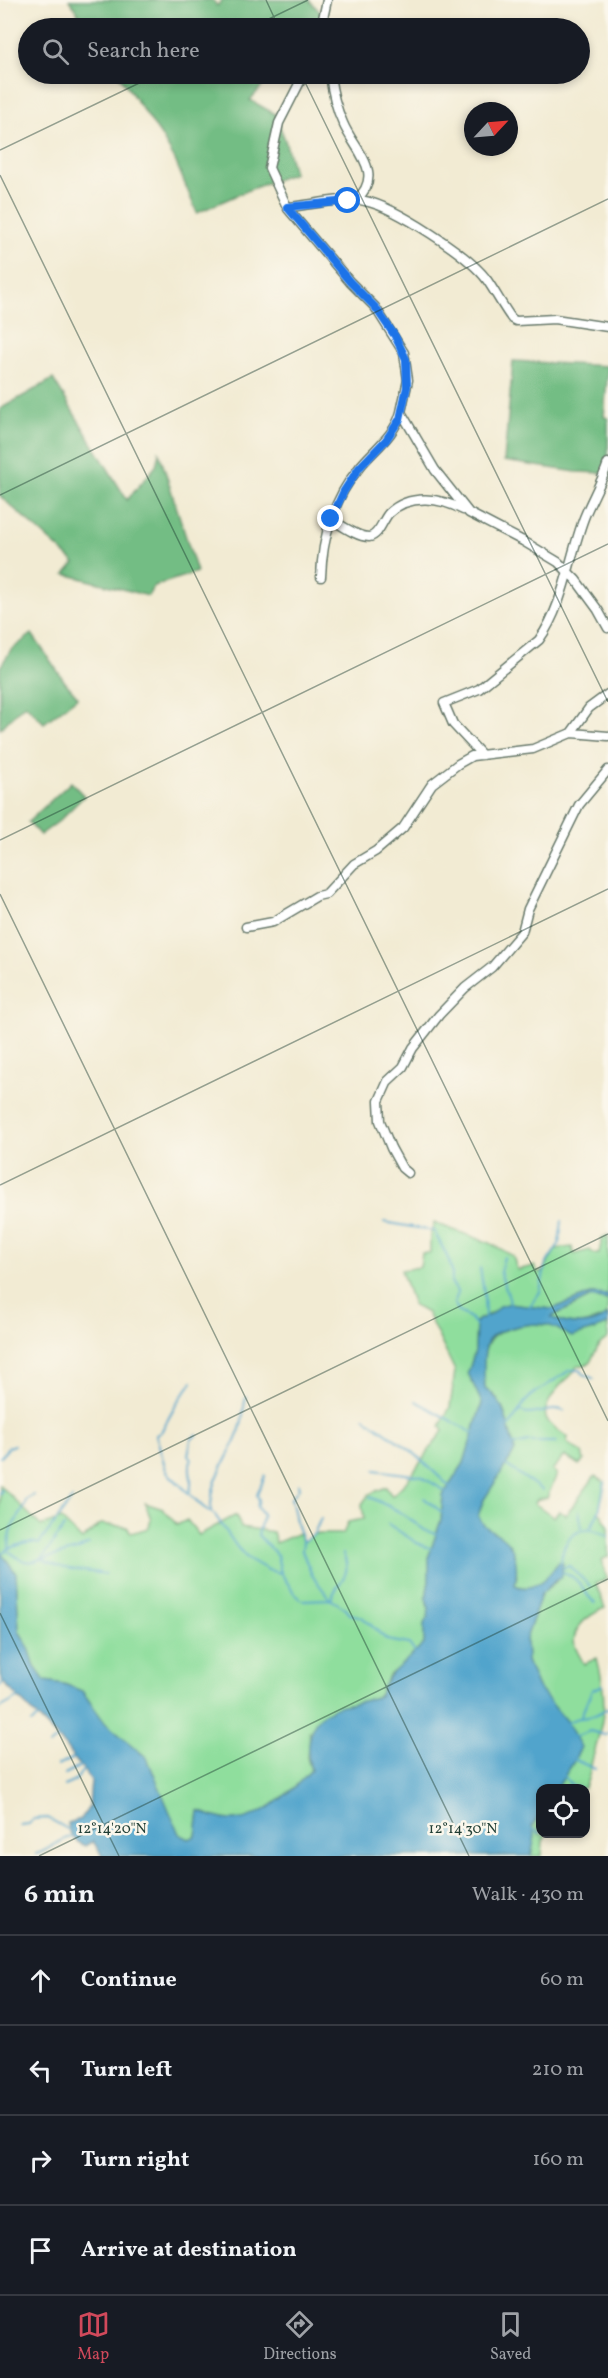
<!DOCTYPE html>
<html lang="en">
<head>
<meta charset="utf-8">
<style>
	body { margin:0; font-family:Vollkorn,serif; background:#20242c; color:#f1f3f6 }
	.controls { position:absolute; right:18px; bottom:18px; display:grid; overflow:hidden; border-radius:12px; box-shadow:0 3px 9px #0003 }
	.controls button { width:54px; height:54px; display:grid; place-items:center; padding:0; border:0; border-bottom:2px solid #363941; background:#171b24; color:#f1f3f6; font:30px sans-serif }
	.compass { position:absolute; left:464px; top:102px; width:54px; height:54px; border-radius:50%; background:#171b24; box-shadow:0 3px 9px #0003; rotate:64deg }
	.stop { position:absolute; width:18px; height:18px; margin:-14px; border:4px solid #1a73e8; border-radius:50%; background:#fff }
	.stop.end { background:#1a73e8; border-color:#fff; box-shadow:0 2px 6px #0008 }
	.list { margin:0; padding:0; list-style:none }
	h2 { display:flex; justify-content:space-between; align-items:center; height:78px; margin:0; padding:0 24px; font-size:26px }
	h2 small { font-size:20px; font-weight:400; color:#9ea1a6 }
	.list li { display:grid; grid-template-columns:39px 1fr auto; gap:18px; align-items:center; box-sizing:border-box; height:90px; padding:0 24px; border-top:2px solid #363941 }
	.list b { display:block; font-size:22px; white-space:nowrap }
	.list em { font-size:20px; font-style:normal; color:#9ea1a6 }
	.icon { flex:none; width:33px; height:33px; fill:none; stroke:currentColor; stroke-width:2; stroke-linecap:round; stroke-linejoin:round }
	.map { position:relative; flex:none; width:608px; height:1856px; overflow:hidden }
	.search { position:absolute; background:#171b24; box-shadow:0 3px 9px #0003; left:18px; right:18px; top:18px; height:66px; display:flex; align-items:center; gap:15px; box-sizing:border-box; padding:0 21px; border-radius:33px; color:#9ea1a6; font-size:22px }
	.sheet { height:438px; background:#171b24 }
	nav { display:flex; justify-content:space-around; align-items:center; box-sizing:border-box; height:84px; border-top:2px solid #363941; background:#171b24; font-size:16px; color:#9ea1a6 }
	nav a { display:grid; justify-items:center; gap:3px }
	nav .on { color:#d1495b }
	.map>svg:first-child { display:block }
	.green { fill:#8fde9d; stroke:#578e68; stroke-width:1.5 }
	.forest { fill:#73bd84; stroke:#497d5c; stroke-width:1.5 }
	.water { fill:#51a4cc; stroke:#387080; stroke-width:1.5 }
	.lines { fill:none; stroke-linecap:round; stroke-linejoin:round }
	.stream { stroke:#51a4cc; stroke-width:2 }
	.minor-casing { stroke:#697a6c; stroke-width:11 }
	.minor { stroke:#fff; stroke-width:8 }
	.route { stroke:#1a73e8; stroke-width:8 }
	.ticks { fill:none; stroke:#1f3d34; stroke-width:1.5; stroke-opacity:0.45 }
	.ticks-label { font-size:15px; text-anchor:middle; fill:#1f3d34; stroke:#fbf7ec; stroke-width:5; stroke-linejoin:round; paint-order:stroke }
</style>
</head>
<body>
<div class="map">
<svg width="608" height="1856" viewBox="0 0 608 1856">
	<rect width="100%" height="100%" fill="#fbf7ec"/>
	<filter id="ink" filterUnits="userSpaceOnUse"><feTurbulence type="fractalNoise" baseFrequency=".0167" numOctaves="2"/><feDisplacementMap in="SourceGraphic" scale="12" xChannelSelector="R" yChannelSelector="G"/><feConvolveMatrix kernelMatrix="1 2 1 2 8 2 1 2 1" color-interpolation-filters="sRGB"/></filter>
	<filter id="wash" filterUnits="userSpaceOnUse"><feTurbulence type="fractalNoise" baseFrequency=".008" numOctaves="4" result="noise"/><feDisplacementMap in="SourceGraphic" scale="24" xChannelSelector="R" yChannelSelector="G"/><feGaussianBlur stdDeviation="1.35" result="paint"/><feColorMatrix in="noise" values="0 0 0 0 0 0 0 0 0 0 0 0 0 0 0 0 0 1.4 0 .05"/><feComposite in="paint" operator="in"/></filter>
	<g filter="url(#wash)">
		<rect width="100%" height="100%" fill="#f2ebd3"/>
		<path class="green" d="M434 1223 490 1243 513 1256 517 1270 534 1266 538 1273 543 1271 556 1249 572 1247 574 1254 590 1250 594 1254H599L602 1238 608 1235V1295L591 1294 552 1309 508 1304 476 1321 475 1351 468 1373 482 1403 464 1463 443 1495 441 1520 429 1555V1581L426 1598 429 1609 428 1617 424 1624V1644L406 1662 389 1675 380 1695 366 1702 343 1705 309 1732 307 1758 311 1770C293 1790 264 1817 236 1820 223 1821 211 1816 199 1811L196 1836 189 1839 179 1834 174 1824 147 1758 105 1723 82 1691 64 1684 44 1681 35 1667 29 1648 19 1631 16 1573 0 1551V1485L41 1526 61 1519 82 1540 100 1524 127 1527 131 1533 149 1528 151 1519 145 1503 163 1509 177 1525 187 1520 199 1535 236 1515 241 1527 273 1532 276 1543 299 1533 303 1542 314 1534H343L348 1522 364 1519 362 1504 369 1494 386 1487 392 1496 407 1481 443 1431 440 1426 450 1407 455 1371 427 1313 413 1305 401 1270 420 1267 422 1253H430V1236Z
			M591 1297 608 1300 607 1316C585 1325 572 1328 551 1317Z
			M532 1324 547 1325 582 1334 608 1325V1338L599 1345 589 1364 577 1366C573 1377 565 1379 558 1388 538 1414 542 1421 568 1437L567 1443 582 1453 584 1460 579 1465 565 1456 552 1470 557 1474 547 1498 538 1499 534 1503 554 1517 559 1511 566 1515 595 1476 605 1482 599 1511 608 1525V1557L601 1560 607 1579 596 1584 605 1608C591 1614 570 1627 575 1646 577 1652 581 1658 584 1664L597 1658C608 1700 605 1716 593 1757 590 1768 590 1779 584 1788H557L573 1763 549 1702 537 1686 527 1661 526 1639 537 1607 541 1594 557 1581 558 1562C550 1577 532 1594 515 1585L517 1575 494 1532 486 1530 478 1516 483 1501 515 1451C508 1430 507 1401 485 1388 481 1343 484 1331 532 1324Z
			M540 1814V1834H546L543 1842 542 1856H531L534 1836 532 1827Z"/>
		<path class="forest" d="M69 0H213L217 6 222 0H309L324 16 313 28H88Z
			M118 74H273L250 100 275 114 285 140 294 173 246 191 197 213 175 160 160 134Z
			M513 361 608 366 604 417 608 418V463L604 473 576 472 504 461Z
			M53 379 127 500 156 466 159 452 197 572 154 586 148 596 65 574 75 563 0 496V409Z
			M32 634 65 682 78 697 44 723 25 704 0 729V667L11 650Z
			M71 782 84 796 59 821 40 835 28 822Z"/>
		<path class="water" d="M591 1294 608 1295V1300L591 1297 551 1317C570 1327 590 1326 608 1315V1325L572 1337C564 1333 555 1326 546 1325 532 1322 496 1328 488 1341 482 1351 484 1376 485 1388 507 1402 508 1430 515 1451L483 1501 478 1516C487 1531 489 1528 502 1537 518 1549 518 1568 515 1585 532 1594 550 1576 558 1562L563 1563 561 1576 541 1594 537 1607 526 1639 527 1661 537 1686 567 1722 581 1747 573 1763 557 1788H540V1814L532 1827 535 1836 531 1856H102L93 1841 85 1846C74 1841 69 1835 68 1823L81 1819 89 1807 91 1780 60 1740 3 1682 0 1675V1551L16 1573 19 1631 29 1648 35 1667 45 1681 64 1684 82 1691 105 1723 147 1758 179 1834 189 1839 196 1836 199 1811C211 1816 223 1821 236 1820 264 1817 293 1790 311 1770 303 1742 310 1714 340 1706 354 1702 367 1702 380 1695 386 1672 408 1661 424 1644V1624L428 1617 429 1609 426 1598 429 1581V1555L441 1520 443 1495 464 1463 482 1403 468 1373 475 1351 476 1321 492 1314 499 1306 508 1304 552 1309Z"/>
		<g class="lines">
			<path class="stream" d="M384 1222 434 1231C441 1246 456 1266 451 1282L458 1293 454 1303 459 1312 469 1317 478 1327
				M504 1257 500 1272 509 1298 510 1306
				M480 1268 484 1293 485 1318
				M527 1310 540 1292 545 1266 559 1244 562 1221
				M192 1382 177 1403 161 1432 156 1435 166 1470 170 1475 203 1507 215 1515 237 1547 247 1558 268 1570 281 1573 294 1593 302 1600 330 1599
				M416 1401 473 1433
				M520 1411 530 1414 558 1409 564 1411
				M364 1417 413 1452 450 1487
				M509 1427 525 1402 532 1395 570 1370H581L583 1374 594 1379
				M511 1446 528 1442H556
				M0 1457 9 1447 14 1445
				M506 1465 542 1490
				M375 1470 421 1476 448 1493
				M265 1476 257 1495 259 1500 257 1507 263 1515 258 1535 277 1555 281 1573
				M298 1484 299 1488 291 1498 297 1526 303 1542 302 1551 312 1575 330 1599 345 1608 350 1614 362 1617 387 1640 409 1644 416 1654
				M190 1491C194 1478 187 1471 191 1460L188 1455 191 1440 197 1434
				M0 1493 2 1490
				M370 1497 398 1511 426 1531 438 1534
				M424 1498 443 1513
				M579 1511 582 1530
				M211 1512C210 1476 229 1461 240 1429 243 1420 243 1407 246 1397
				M388 1524 417 1543 432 1549
				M590 1529 599 1511 605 1482
				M303 1542 314 1534 321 1518
				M9 1548C10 1543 9 1537 10 1533 13 1519 23 1517 26 1501L34 1495
				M7 1550C22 1560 24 1565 42 1559 63 1571 82 1570 105 1574
				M1 1553C11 1547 28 1540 39 1544L72 1499
				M42 1559 64 1527
				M43 1559 77 1550 89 1544
				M561 1563C563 1535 582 1521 608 1536
				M563 1568 569 1566 590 1586
				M562 1572C579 1576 583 1593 595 1603
				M331 1600C336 1581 354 1577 343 1554
				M0 1686 3 1682
				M0 1708 18 1698
				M581 1716 592 1690 603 1685
				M31 1723 38 1718
				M567 1723C578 1715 584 1720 595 1715 600 1713 602 1710 608 1709
				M574 1737 590 1731 605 1735 608 1733
				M49 1745 59 1738
				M573 1759 595 1769
				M57 1766 74 1758
				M65 1774 80 1766
				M562 1774 572 1786 580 1788
				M64 1786 75 1781 83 1770
				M20 1825 29 1824 33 1819 48 1818 69 1830
				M532 1829 540 1833
				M36 1854C50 1851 58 1838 72 1837"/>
		</g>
	</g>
	<g filter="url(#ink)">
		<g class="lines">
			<g class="minor-casing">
				<path id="minor" d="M321 28 327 0
					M304 74 279 123 269 168 288 209 350 282 375 307 404 353 408 380 401 412 435 470 469 513 523 541 558 562 576 580 598 610 608 628
					M330 74C332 91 335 106 343 123 354 150 386 173 356 200
					M287 207C309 206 345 196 365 201 395 207 469 255 487 280 496 293 503 307 512 319L516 321 555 319 608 327
					M331 519C341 525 357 537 369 537 379 536 383 519 389 513 410 493 441 498 463 510
					M321 577C322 538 334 498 359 468 373 450 395 436 401 412
					M572 733 608 736
					M482 755 453 724 444 703 479 689 539 640C564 605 569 558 584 518 591 500 602 482 608 463
					M246 927 273 922 317 896 326 894 354 864 376 851 403 828 432 784 458 764 472 756 533 749 571 733 589 708 608 694
					M408 1173 402 1168 391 1148 380 1121 379 1101 388 1081 403 1067 413 1048 439 1015 465 988 492 967 522 932 528 909 579 805 608 770"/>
			</g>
			<use href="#minor" class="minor"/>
		</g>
	</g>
	<g class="lines" filter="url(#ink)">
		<path class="route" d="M331 519 344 491 359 468 386 440 400 419 407 387 406 359 395 336 375 307 350 282 287 207 348 201"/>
	</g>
	<path class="ticks" d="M266 0 279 28M250 28 308 0M301 74 608 702M0 150 158 74M0 175 608 1421M0 495 608 199M0 840 608 544M0 894 469 1856M0 1185 608 889M0 1530 608 1234M0 1613 119 1856M39 1856 608 1579"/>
	<g class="ticks-label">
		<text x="112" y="1833">12°14'20"N</text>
		<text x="463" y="1833">12°14'30"N</text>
	</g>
</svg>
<div class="controls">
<button><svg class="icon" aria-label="locate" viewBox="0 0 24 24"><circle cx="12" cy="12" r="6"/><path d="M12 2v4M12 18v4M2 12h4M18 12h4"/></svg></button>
</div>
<svg class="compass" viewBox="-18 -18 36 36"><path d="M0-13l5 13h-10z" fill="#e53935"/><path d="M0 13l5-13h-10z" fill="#9ea1a6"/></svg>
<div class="stop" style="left:348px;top:201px"></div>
<div class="stop end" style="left:331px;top:519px"></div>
<div class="search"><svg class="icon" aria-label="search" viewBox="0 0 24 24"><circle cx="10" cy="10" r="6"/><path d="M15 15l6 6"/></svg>Search here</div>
</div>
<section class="sheet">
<h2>6 min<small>Walk · 430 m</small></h2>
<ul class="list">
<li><svg class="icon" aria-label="ahead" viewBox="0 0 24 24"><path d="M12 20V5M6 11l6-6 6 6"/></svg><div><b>Continue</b></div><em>60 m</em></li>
<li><svg class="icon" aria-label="left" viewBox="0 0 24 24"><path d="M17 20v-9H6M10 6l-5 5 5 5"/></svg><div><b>Turn left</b></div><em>210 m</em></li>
<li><svg class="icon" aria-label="right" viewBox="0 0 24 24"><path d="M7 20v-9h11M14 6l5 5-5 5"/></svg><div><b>Turn right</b></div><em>160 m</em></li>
<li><svg class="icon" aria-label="arrive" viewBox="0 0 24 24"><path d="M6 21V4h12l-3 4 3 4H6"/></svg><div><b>Arrive at destination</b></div></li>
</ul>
</section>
<nav>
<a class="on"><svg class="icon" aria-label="map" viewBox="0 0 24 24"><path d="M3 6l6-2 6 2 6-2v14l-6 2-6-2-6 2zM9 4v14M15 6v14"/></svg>Map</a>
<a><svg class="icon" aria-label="directions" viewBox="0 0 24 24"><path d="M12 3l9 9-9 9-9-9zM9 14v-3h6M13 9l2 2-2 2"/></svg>Directions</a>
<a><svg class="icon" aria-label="saved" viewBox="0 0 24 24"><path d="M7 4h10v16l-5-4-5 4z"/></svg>Saved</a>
</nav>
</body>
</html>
